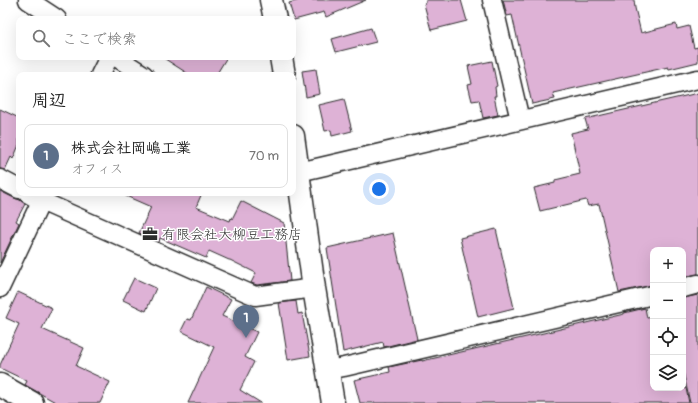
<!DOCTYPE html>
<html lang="ja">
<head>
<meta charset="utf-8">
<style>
	body { margin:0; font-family:Pangolin,"Klee One",sans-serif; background:#f2f2f2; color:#222 }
	.controls { position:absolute; right:12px; bottom:12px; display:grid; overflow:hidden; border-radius:8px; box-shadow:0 4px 16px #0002 }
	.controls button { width:36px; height:36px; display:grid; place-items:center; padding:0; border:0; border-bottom:1px solid #e0e0e0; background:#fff; color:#222; font:20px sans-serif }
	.you { position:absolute; left:379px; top:189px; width:14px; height:14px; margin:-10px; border:3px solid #fff; border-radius:50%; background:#1a73e8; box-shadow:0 0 0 6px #1a73e833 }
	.badge { display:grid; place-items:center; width:26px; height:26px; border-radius:50%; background:#d93025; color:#fff; font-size:13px; font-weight:700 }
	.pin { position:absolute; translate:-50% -33px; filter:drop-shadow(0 1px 2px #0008) }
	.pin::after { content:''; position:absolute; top:21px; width:14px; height:12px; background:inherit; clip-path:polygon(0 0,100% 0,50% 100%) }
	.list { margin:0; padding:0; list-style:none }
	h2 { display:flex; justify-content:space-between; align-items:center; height:52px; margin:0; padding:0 16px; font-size:17px }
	h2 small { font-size:13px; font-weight:400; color:#767676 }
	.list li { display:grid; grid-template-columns:26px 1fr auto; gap:12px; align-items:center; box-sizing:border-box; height:64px; margin:0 8px 8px; padding:0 8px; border:1px solid #e0e0e0; border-radius:8px }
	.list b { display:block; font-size:15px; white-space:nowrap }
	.list p { margin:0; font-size:13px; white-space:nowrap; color:#767676 }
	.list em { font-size:13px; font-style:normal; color:#767676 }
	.icon { flex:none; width:22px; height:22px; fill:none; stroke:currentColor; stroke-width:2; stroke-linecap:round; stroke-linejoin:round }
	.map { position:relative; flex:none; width:698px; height:403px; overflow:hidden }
	.search { position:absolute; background:#fff; box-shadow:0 4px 16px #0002; left:16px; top:16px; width:280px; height:44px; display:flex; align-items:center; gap:10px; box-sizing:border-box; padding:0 14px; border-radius:8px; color:#767676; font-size:15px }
	.panel { position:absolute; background:#fff; box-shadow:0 4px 16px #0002; left:16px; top:72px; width:280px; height:124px; border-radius:8px }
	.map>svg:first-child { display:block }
	.building { fill:#deb2d6; stroke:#2b2b2b }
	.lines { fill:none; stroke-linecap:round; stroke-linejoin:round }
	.minor-casing { stroke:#2b2b2b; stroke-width:21 }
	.tertiary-casing { stroke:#2b2b2b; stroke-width:25 }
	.minor { stroke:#fff; stroke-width:18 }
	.tertiary { stroke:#fff; stroke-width:22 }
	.labels { text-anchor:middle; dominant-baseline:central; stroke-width:3; stroke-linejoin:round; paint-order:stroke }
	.poi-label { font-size:14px; fill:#2b2b2b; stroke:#fff; text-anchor:start }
</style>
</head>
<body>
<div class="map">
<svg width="698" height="403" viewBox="0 0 698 403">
	<rect width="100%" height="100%" fill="#fff"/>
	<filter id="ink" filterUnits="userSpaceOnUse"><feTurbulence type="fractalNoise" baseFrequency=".025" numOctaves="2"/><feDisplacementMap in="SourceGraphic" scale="8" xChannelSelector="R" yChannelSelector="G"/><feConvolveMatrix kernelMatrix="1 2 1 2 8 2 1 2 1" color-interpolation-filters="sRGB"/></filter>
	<g filter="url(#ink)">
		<path class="building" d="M300 0H366L326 17 324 12 294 20 289 3Z
			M426 0H461L467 21 431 30 424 4 426 3Z
			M503 0H634L635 8 641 33 676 24 677 29 689 26 694 48 698 47V62L669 69 668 67 553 93 555 99 532 104 512 15 507 16Z
			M371 28 376 42 336 52 332 39Z
			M162 57H227L216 75H190Z
			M492 61 497 86 495 87 496 96H494L498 115 483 118 479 100 472 101 468 85 472 84 468 66Z
			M316 69 320 94 306 97 302 71Z
			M698 93V274L683 277V250H653V285L619 292 599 204 588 206 586 200 540 211 534 188 555 183V180L580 174 571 133 588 129 585 119Z
			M344 99 352 131 332 136 331 130 325 131 319 105Z
			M0 109 19 118V145L13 159 11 157 5 170 0 169Z
			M0 191 14 198 20 200 25 204 16 221 19 223 0 263Z
			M119 193H202L196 207 230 221 231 218 232 219 241 201 284 223 290 281 257 285 251 283 256 273 230 260H229L209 251 206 258 160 238 159 242 139 233 151 207Z
			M496 229 514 308 478 317 460 238Z
			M393 233 417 339 384 347 383 342 343 352 327 248Z
			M134 278 156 288 146 311 123 300Z
			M206 287 231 299 222 316 257 332 245 357 254 362 240 390 261 403H188L214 347 181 331 187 319 191 320Z
			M18 292 52 308 42 329 84 348 76 366 110 382 100 403H57L25 385 27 381 0 368V365L19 324 6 318Z
			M698 295V403H690L683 371V298Z
			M296 301 298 314 302 313 310 356 288 360 279 303Z
			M645 308 647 318 653 317V388H686L689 403H360L354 380 390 372 389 367 422 360V361L535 335 624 314V313Z"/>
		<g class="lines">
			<g class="minor-casing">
				<path id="minor" d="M28 0 57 19
					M492 0 520 120
					M116 57 144 75
					M100 75 109 57
					M293 169 299 172 698 79
					M0 179 19 189
					M27 193 41 201 255 296 314 288
					M0 288 45 193
					M683 288 698 284
					M328 370 344 367 653 295"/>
			</g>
			<g class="tertiary-casing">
				<path id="tertiary" d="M271 0 275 19
					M281 57 284 75
					M293 136 314 288 333 403
					M0 385 32 403"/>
			</g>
			<use href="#minor" class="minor"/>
			<use href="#tertiary" class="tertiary"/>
		</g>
	</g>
	<defs>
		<g id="office-bare" transform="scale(1.2)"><path d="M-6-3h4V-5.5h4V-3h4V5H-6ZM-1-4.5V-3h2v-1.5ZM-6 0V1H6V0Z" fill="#2b2b2b" stroke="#fff" stroke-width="2.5" paint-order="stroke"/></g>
	</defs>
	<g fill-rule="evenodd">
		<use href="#office-bare" x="150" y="234"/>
	</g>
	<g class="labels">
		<g class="poi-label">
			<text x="162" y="234">有限会社大柳豆工務店</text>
		</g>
	</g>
</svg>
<div class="controls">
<button>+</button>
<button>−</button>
<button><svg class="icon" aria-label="locate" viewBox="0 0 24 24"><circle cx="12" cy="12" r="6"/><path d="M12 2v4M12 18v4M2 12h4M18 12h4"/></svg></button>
<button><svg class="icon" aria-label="layers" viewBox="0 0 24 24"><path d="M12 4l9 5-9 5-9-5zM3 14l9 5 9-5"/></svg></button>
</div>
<div class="you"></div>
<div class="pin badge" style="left:246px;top:338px;background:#5c6f8a">1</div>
<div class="search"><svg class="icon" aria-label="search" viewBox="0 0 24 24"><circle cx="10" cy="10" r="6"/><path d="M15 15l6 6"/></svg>ここで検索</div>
<section class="panel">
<h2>周辺<small></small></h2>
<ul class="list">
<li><span class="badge" style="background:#5c6f8a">1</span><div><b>株式会社岡嶋工業</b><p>オフィス</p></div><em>70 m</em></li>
</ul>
</section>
</div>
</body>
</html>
